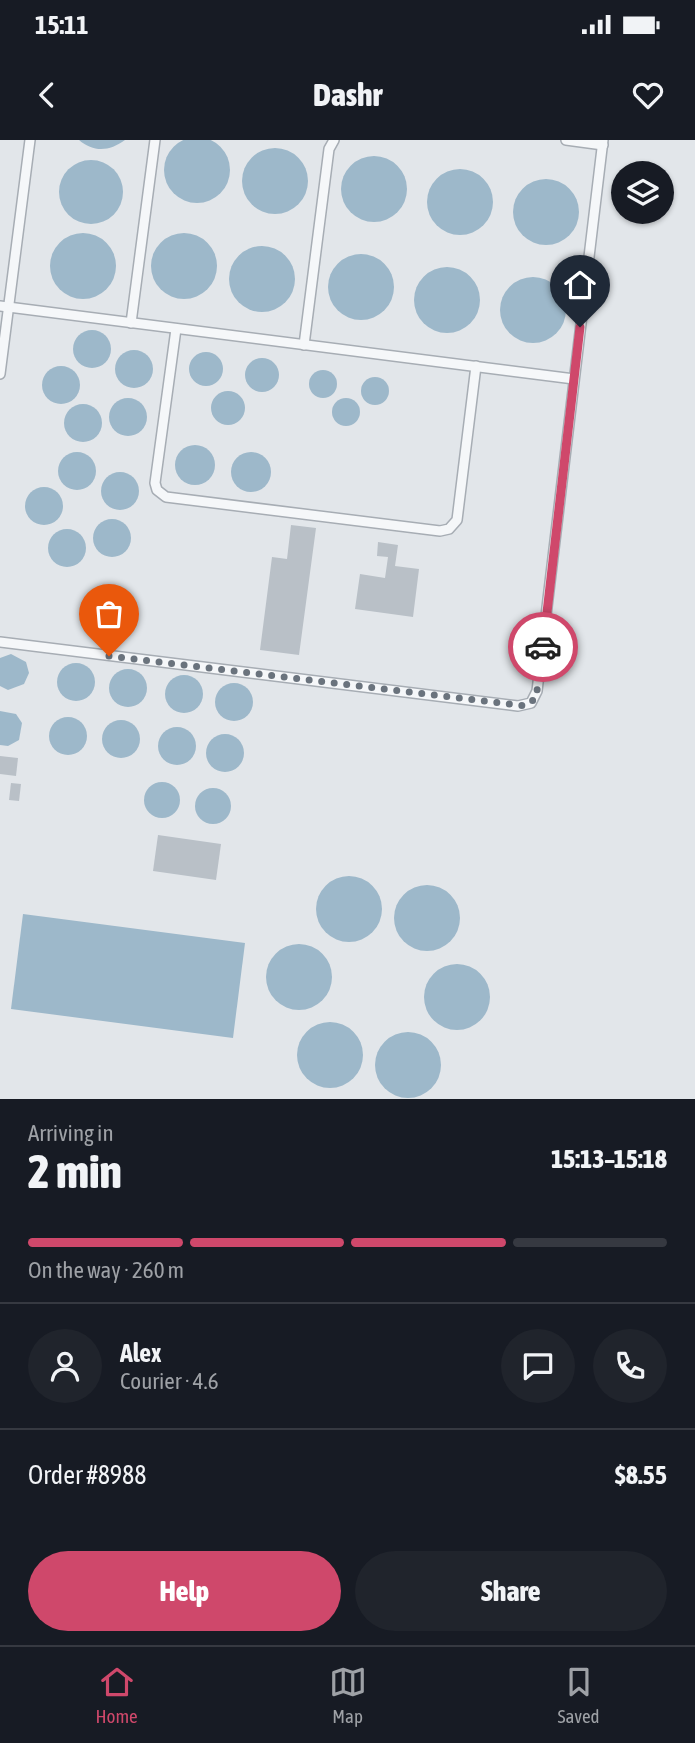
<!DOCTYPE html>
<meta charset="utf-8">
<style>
body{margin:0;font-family:"Asap Condensed",sans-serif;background:#20242c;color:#f1f3f6;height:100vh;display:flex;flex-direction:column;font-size:26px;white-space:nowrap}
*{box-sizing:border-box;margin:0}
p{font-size:23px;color:#9ea1a6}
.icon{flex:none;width:38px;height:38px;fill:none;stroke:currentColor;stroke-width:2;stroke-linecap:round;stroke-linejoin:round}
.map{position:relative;height:959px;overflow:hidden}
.drawer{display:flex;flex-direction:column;background:#171b24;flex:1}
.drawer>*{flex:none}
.fabs{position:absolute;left:611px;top:21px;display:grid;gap:14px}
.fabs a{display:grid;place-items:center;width:63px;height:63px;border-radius:50%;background:#171b24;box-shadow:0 2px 5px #0004;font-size:35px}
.pin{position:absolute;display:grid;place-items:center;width:60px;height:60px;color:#fff;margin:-72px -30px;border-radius:50% 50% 50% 0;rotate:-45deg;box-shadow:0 0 7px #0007}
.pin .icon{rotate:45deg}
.courier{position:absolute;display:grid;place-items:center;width:70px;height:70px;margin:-35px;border:5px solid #cf486b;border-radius:50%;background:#fff;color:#222;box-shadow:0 2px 9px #0007}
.summary em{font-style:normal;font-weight:800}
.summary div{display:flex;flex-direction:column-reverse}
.summary{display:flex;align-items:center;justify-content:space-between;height:119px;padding:0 28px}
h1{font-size:46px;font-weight:800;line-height:52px}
.bar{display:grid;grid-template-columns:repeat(4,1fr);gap:10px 7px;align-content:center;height:84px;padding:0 28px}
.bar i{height:9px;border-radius:5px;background:#363941}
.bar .active{background:#cf486b}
.bar p{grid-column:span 4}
.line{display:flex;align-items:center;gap:18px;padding:0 28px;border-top:2px solid #363941}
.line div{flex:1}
.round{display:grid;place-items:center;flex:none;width:74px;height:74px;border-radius:37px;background:#20242c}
.primary-button{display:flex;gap:14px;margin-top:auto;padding:14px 28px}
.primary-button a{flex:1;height:80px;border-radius:42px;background:#cf486b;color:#fff;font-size:28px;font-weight:800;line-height:80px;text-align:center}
.primary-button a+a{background:#20242c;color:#f1f3f6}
.status{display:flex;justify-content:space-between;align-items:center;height:49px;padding:0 35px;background:#171b24;direction:ltr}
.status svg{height:19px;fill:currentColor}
header{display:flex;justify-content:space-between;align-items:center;height:91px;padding:0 28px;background:#171b24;font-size:32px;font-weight:800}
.dock{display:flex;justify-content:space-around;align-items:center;height:98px;border-top:2px solid #363941;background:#171b24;font-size:19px;color:#9ea1a6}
.dock a{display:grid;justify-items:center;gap:4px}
.dock .active{color:#cf486b}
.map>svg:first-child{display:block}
.water{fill:#9db8ca}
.building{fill:#b9c0c7}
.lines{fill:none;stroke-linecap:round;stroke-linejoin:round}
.minor-casing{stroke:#a7adb4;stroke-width:12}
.minor{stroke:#f5f7f9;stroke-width:9}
.done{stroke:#6a737d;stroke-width:7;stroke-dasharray:0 12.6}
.route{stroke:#cf486b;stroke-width:9}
</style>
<div class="status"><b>15:11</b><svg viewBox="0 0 49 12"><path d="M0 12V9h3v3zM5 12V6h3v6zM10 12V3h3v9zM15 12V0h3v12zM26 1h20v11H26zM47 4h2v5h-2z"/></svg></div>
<header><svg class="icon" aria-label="back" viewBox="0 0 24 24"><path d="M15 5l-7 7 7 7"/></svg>Dashr<svg class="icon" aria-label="heart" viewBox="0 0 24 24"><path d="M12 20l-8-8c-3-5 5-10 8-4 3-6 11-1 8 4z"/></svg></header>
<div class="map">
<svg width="695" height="959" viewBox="0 0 695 959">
<rect width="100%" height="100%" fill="#e2e6ea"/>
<g class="water">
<circle cx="197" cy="30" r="33"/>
<path d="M 79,0 L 125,0 C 110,11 94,13 79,0 Z"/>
<circle cx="275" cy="41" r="33"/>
<circle cx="374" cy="49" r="33"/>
<circle cx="91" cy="52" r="32"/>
<circle cx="460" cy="62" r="33"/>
<circle cx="546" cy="72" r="33"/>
<circle cx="184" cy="126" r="33"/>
<circle cx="83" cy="126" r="33"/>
<circle cx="262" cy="139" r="33"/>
<circle cx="361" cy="147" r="33"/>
<circle cx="447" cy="160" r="33"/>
<circle cx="533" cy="170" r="33"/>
<circle cx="92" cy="209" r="19"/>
<circle cx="134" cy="229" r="19"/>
<circle cx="206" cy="229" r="17"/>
<circle cx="262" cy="235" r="17"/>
<circle cx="61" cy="245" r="19"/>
<circle cx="323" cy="244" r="14"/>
<circle cx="375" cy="251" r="14"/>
<circle cx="228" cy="268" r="17"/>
<circle cx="346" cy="272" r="14"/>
<circle cx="128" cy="277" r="19"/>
<circle cx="83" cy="283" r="19"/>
<circle cx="195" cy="325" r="20"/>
<circle cx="77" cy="331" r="19"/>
<circle cx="251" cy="332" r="20"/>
<circle cx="120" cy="351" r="19"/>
<circle cx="44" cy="366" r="19"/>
<circle cx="112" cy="398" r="19"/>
<circle cx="67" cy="408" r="19"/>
<polygon points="11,514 26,522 29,533 24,544 8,550 0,546 0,518"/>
<circle cx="76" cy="542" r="19"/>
<circle cx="128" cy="548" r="19"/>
<circle cx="184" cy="554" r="19"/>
<circle cx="234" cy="562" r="19"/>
<polygon points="0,571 16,574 22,583 19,600 8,606 0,605"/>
<circle cx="68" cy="596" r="19"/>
<circle cx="121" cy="599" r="19"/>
<circle cx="177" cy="606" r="19"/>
<circle cx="225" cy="613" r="19"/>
<circle cx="162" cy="660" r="18"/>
<circle cx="213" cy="666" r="18"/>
<circle cx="349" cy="769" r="33"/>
<circle cx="427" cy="778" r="33"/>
<polygon points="23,774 245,803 233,898 11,869"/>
<circle cx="299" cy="837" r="33"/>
<circle cx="457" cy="857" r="33"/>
<circle cx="330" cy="915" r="33"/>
<circle cx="408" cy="925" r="33"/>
</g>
<g class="building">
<polygon points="291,385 316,388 299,515 260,510 272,417 287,419"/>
<polygon points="378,402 398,405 395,426 419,429 413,477 355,469 360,434 385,438 388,417 377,416"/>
<polygon points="0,616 18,618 16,636 0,634"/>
<polygon points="11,643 21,644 19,661 9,660"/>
<polygon points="158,695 221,704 216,740 153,731"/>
</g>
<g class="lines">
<defs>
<g id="minor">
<polyline points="566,0 603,5"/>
<polyline points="0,166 574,239"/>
<polyline points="131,183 155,0"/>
<polyline points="176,189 155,343 157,350 166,357 440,391 449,389 457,380 476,226"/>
<polyline points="304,205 329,9 334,0"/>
<polyline points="0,234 30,0"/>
<polyline points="0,502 518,566 531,563 537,551 603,0"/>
</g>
</defs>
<use href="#minor" class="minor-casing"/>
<use href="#minor" class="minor"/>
</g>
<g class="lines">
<polyline class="done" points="109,516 525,566 536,558 543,507"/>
<polyline class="route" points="543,507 580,187"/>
</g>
</svg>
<div class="fabs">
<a><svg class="icon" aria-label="layers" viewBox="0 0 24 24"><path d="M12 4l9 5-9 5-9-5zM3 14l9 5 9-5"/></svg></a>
</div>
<div class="pin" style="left:109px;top:516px;background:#ea580c"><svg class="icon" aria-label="bag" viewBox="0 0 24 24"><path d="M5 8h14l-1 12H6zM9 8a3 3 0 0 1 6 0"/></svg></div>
<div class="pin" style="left:580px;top:187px;background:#1f2937"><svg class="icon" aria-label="home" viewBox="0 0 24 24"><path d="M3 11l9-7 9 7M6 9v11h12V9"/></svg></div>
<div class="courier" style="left:543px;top:507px"><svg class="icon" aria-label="car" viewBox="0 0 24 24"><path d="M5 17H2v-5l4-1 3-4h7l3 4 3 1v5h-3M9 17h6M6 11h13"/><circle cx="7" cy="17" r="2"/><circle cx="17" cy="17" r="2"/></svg></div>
</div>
<section class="drawer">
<div class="summary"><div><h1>2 min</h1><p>Arriving in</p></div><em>15:13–15:18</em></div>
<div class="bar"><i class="active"></i><i class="active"></i><i class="active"></i><i></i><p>On the way · 260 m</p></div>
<div class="line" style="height:126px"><a class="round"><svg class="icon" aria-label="person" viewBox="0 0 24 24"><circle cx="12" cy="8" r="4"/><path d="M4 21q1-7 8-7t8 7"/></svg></a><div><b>Alex</b><p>Courier · 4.6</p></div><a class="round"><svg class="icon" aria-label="chat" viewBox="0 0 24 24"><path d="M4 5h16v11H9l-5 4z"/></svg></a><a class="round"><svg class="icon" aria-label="phone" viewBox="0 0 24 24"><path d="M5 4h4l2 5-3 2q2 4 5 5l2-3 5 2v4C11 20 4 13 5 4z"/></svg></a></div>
<div class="line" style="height:91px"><div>Order #8988</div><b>$8.55</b></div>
<div class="primary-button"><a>Help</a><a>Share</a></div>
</section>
<nav class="dock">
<a class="active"><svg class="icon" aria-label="home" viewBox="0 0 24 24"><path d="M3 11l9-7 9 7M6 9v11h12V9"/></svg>Home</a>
<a><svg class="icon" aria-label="map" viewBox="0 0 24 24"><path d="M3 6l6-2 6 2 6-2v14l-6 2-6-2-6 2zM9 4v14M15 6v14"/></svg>Map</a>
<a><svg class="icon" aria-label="saved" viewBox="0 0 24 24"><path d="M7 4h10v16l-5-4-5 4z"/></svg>Saved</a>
</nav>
